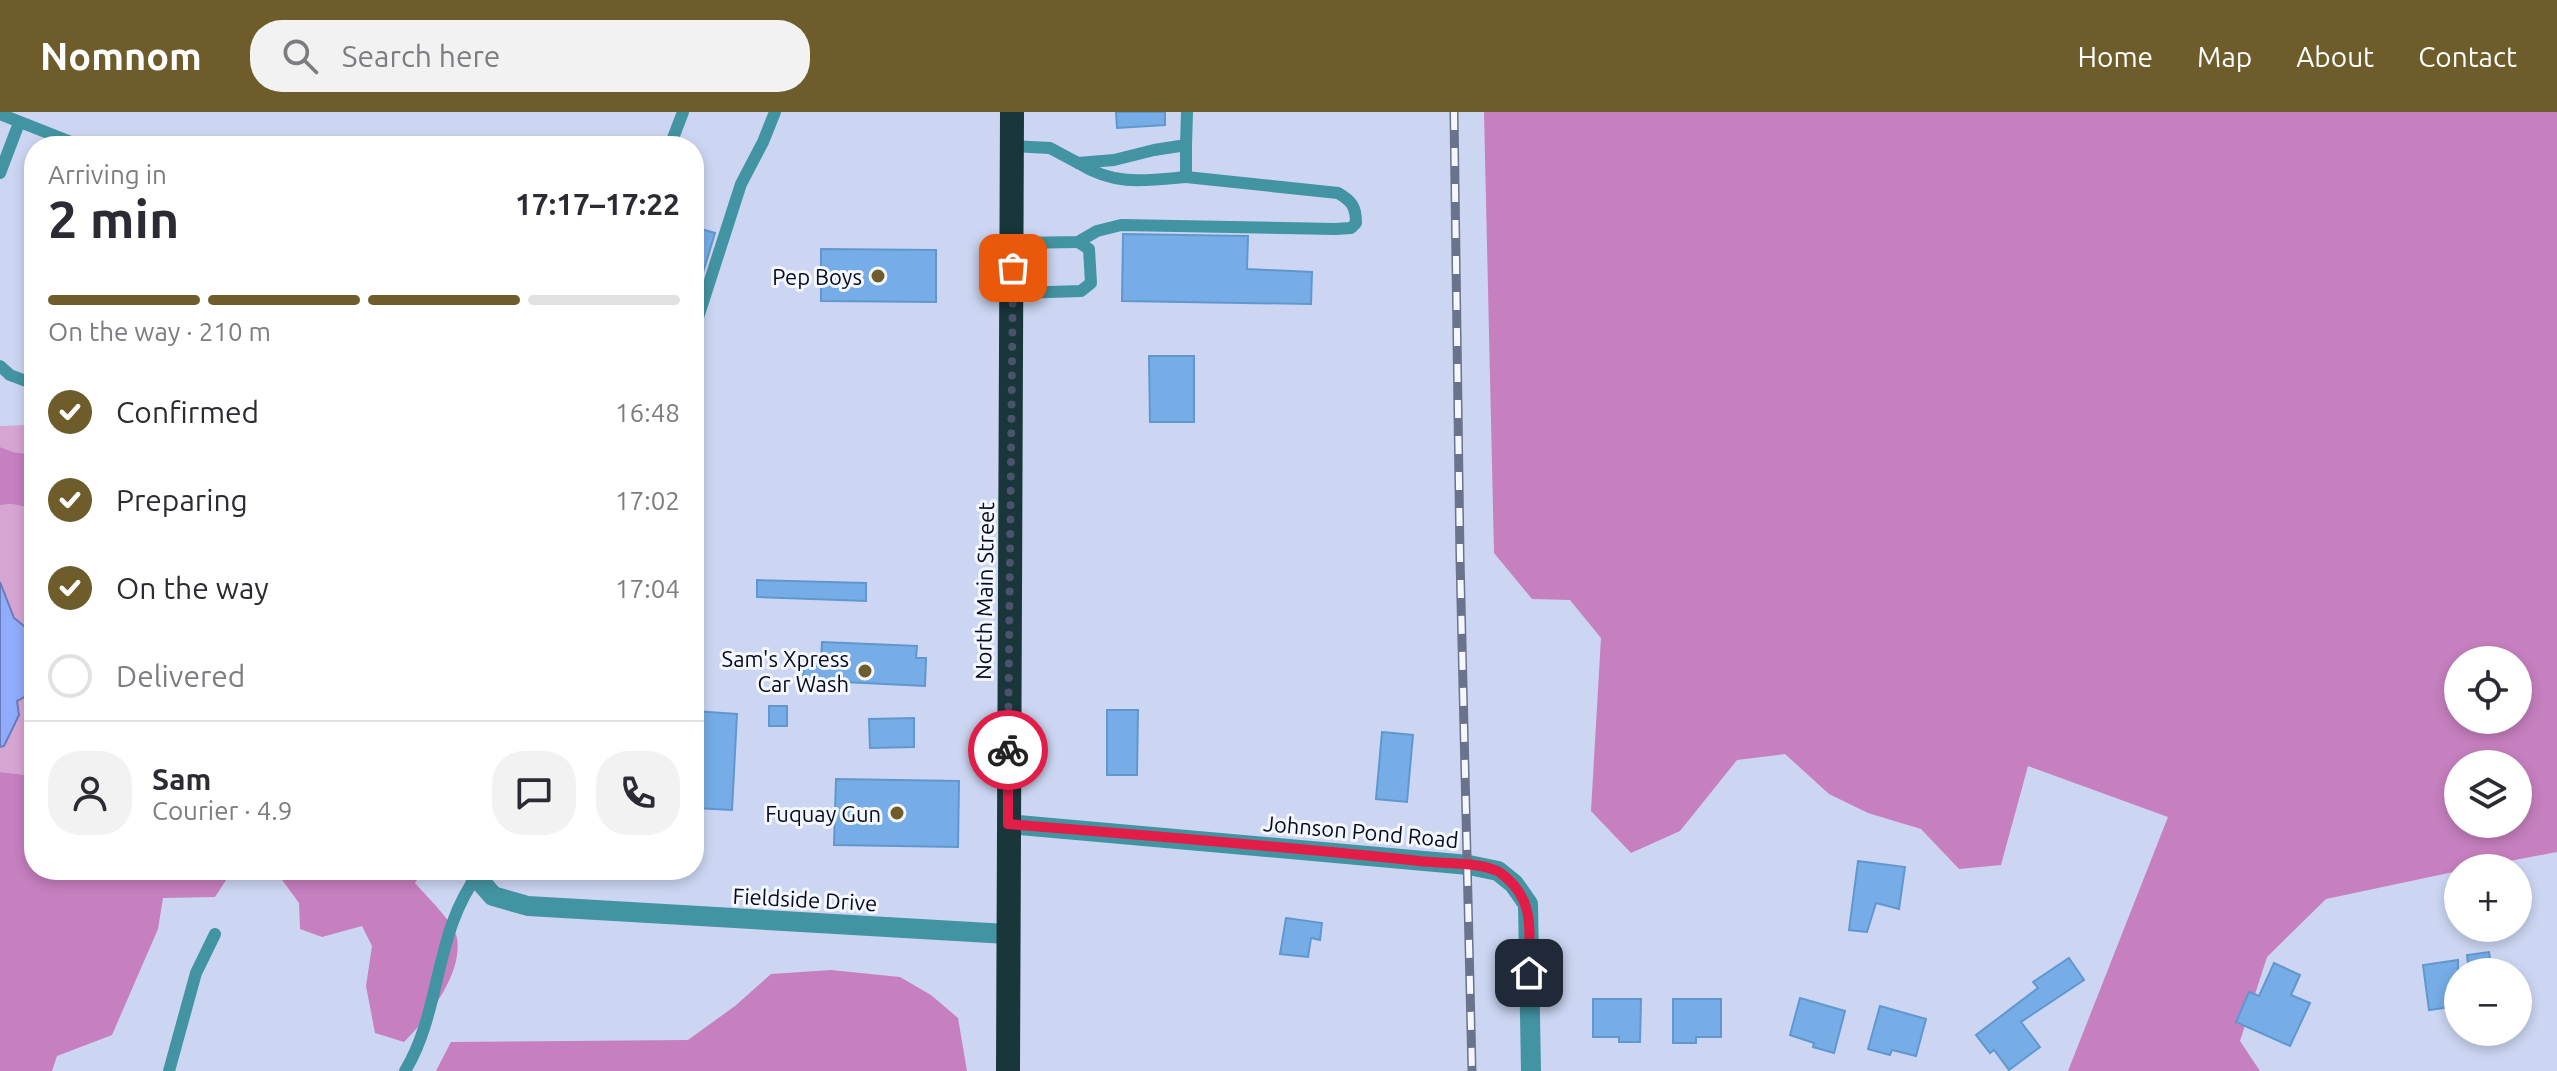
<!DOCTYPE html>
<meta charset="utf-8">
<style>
body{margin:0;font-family:Ubuntu,sans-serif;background:#f2f2f3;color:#2b2b33;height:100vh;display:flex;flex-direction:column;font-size:30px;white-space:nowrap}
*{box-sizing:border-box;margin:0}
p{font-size:26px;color:#7c7c81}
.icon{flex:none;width:44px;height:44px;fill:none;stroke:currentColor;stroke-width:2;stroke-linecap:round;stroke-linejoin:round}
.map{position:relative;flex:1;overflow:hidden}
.details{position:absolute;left:24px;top:24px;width:680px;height:744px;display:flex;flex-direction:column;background:#fff;border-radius:32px;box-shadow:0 4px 12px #0003}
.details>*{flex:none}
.tools{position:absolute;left:2444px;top:534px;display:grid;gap:16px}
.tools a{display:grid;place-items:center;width:88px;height:88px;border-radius:50%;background:#fff;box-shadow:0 4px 12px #0003;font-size:40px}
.pin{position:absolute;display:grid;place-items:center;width:68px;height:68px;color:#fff;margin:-34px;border-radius:16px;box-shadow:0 4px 12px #0006}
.courier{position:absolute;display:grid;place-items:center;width:80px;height:80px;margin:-40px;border:6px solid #e11d48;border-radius:50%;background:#fff;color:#222;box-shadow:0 2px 10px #0007}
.head em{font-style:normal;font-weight:700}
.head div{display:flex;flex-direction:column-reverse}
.head{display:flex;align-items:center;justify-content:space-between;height:136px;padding:0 24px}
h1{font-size:52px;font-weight:700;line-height:60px}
.bar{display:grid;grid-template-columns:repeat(4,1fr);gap:12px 8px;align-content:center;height:96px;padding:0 24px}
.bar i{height:10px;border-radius:6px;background:#e1e1e2}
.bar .current{background:#6e5c2a}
.bar p{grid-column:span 4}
.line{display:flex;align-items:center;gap:20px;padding:0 24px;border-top:2px solid #e1e1e2}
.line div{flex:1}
.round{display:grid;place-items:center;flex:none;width:84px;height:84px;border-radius:32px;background:#f2f2f3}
ol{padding:0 24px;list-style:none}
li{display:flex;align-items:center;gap:24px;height:88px}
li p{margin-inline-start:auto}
li .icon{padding:8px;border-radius:50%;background:#6e5c2a;color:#fff;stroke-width:4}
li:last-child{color:#7c7c81}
li i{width:44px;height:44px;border:4px solid #e1e1e2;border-radius:50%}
header{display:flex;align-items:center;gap:48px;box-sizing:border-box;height:112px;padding:0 40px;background:#6e5c2a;color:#fff}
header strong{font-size:38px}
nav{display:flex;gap:44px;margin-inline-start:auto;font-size:28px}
.search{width:560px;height:72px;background:#f2f2f3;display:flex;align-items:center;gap:20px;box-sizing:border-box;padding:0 28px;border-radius:32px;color:#7c7c81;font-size:30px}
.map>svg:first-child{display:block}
.green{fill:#d7a5d2}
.forest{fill:#c67fbf;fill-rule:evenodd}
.water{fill:#92acfd;stroke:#687cbc;stroke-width:2}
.building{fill:#76ade6;stroke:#6197ce;stroke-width:2}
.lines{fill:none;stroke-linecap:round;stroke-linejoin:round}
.lane{stroke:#4394a2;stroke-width:12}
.street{stroke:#4394a2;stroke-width:20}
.highway{stroke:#19363b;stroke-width:24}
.rail-casing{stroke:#6a728c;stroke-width:9}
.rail{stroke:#f5f7ff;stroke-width:6;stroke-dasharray:18;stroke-linecap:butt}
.done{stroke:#4b526b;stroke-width:8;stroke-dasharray:0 14.4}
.route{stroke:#e11d48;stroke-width:10}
.poi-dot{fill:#6e5c2a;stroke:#f5f7ff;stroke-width:3}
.labels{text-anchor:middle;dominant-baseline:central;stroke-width:6;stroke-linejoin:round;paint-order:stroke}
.poi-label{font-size:22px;fill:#060b23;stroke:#f5f7ff;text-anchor:end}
.street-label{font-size:22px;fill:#060b23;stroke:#f5f7ff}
</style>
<header>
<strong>Nomnom</strong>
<div class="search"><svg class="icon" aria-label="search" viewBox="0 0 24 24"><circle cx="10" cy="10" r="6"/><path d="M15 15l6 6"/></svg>Search here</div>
<nav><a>Home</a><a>Map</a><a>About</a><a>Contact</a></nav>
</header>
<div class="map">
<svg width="2557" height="959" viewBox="0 0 2557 959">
<rect width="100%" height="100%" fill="#ccd6f2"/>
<g class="green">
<polygon points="34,306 34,343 13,340 0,335 0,314 27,313"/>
<polygon points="11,392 34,396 34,522 14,506 0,470 0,393"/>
<polygon points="34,580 34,664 0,660 0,635 4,634 17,589"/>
</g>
<g class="forest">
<path d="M 1484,0 L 2557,0 L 2557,740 L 2473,756 L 2458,756 L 2458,759 L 2326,787 L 2267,845 L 2240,929 L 2260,959 L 2068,959 L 2168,705 L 2028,654 L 2001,753 L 1959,757 L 1921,717 L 1868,701 L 1829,682 L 1785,642 L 1737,648 L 1680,719 L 1631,741 L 1591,699 L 1601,526 L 1570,488 L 1532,487 L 1494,441 ZM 2458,548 L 2518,548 L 2518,608 L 2458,608 ZM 2458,652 L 2518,652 L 2518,712 L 2458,712 Z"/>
<polygon points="0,335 13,340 34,343 34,396 11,392 0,393"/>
<path d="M 0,660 L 34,664 L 34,758 L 423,758 L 415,771 C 426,784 454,810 457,826 C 463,862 428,906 404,930 L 375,921 L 366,874 L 372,834 L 362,814 L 322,825 L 300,817 L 299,791 L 277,761 L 230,762 L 215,785 L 163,786 L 158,817 L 112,923 L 57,944 L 52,959 L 0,959 Z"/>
<polygon points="831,858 900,865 931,883 958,906 967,959 436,959 451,930 688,928 735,894 771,862"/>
</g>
<polygon class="water" points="0,470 14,506 34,522 34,580 17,589 19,603 4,634 0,635"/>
<g class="building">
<polygon points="1116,0 1165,0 1165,13 1117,16"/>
<polygon points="694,115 715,121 698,177 694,176"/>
<polygon points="1123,122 1248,124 1247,157 1312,160 1311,192 1122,189"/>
<polygon points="821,137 936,138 936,190 821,189"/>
<polygon points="1149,244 1194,244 1194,310 1150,310"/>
<polygon points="757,468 866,471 866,489 757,485"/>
<polygon points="822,530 917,534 916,546 926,546 925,574 803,568 804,548 821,549"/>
<rect x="769" y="594" width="18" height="20"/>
<polygon points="1107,598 1138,598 1137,663 1107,663"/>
<polygon points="694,599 737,602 732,698 694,696"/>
<polygon points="914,606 914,635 870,636 869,607"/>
<polygon points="1382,620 1413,623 1407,690 1376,687"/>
<polygon points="836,667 959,669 958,735 834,733"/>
<polygon points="1858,749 1905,755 1899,797 1876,791 1867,820 1849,818"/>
<polygon points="1286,806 1322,811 1320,828 1311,826 1308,845 1280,842"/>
<polygon points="2489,840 2492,860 2469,860 2467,843"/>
<polygon points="2069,846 2084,868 2021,910 2040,935 2009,958 1994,938 1990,941 1976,923 2038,876 2033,870"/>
<polygon points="2458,848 2458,894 2429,898 2423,853"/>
<polygon points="2274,851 2300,863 2291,883 2310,891 2290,934 2236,910 2249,880 2259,884"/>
<polygon points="1800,886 1845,899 1834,941 1813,935 1814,931 1790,923"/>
<polygon points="1593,887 1641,887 1640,930 1619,930 1619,925 1593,925"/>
<polygon points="1673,887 1721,887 1721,925 1696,925 1696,931 1673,931"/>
<polygon points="1880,894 1926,907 1916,944 1892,938 1890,943 1868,937"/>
</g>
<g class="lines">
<g class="lane">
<polyline points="0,2 81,34"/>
<polyline points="670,34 683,0"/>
<polyline points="1012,34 1050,36 1078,51 1114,48 1154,38 1186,33 1187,0"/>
<path d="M 1078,51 C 1115,74 1144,69 1186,65 L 1186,33"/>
<polyline points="0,61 19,11"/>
<path d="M 1013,131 L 1078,130 L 1097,119 L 1121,113 L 1335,117 L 1351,116 L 1356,111 C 1356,95 1352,89 1338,81 L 1186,65"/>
<polyline points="1013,181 1081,179 1091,171 1089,137 1078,130"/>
<polyline points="694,218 741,72 763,30 775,0"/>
<polyline points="0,254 10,263 34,272"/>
<polyline points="169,959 196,861 215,822"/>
<path d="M 405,959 C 442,898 434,819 479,761"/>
</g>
<g class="street">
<polyline points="1008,712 1469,753 1498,759 1514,772 1528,792 1531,959"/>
<polyline points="470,758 493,784 528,794 1007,822"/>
</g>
<polyline class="highway" points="1008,959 1012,0"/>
<defs>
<polyline id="rail" points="1454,0 1460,446 1472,959"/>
</defs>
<use href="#rail" class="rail-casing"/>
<use href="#rail" class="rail"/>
</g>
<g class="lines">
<polyline class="done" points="1008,638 1013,156"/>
<path class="route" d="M 1008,638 L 1008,712 C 1145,723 1282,734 1419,749 C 1440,752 1486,749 1502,762 C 1538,790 1528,821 1529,861"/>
</g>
<g class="poi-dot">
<circle cx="878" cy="164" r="8"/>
<circle cx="865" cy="559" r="8"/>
<circle cx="897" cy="701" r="8"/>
</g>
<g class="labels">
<g class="poi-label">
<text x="862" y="164">Pep Boys</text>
<text x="849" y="546">Sam's Xpress<tspan x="849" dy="25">Car Wash</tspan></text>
<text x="881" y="701">Fuquay Gun</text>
</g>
<g class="street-label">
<text transform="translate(984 479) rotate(-89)">North Main Street</text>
<text transform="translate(1361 719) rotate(5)">Johnson Pond Road</text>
<text transform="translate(805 787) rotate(3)">Fieldside Drive</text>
</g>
</g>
</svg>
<div class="tools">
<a><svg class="icon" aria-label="locate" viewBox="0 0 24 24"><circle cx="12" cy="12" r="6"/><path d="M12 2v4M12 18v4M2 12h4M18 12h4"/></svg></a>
<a><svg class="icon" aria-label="layers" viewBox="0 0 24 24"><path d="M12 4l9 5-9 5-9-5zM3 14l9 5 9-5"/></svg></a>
<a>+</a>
<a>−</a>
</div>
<div class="pin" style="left:1013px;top:156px;background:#ea580c"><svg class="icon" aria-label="bag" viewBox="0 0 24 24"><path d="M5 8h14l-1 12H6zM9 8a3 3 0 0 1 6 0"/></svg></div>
<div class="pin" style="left:1529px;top:861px;background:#1f2937"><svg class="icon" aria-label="home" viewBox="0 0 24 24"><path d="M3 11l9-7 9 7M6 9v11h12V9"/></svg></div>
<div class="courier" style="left:1008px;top:638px"><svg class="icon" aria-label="bike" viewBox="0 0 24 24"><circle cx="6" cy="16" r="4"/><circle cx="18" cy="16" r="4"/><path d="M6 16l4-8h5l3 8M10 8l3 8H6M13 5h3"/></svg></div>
<section class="details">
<div class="head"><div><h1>2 min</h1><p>Arriving in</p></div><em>17:17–17:22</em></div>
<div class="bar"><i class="current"></i><i class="current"></i><i class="current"></i><i></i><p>On the way · 210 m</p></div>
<ol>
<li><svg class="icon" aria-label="check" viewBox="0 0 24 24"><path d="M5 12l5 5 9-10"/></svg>Confirmed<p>16:48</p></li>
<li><svg class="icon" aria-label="check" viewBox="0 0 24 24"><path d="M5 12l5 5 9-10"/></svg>Preparing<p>17:02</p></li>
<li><svg class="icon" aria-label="check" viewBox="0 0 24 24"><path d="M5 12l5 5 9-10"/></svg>On the way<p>17:04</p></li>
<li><i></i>Delivered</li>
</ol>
<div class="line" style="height:144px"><a class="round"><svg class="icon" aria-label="person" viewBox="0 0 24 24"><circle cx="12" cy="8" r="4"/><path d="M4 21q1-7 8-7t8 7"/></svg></a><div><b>Sam</b><p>Courier · 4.9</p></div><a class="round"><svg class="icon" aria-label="chat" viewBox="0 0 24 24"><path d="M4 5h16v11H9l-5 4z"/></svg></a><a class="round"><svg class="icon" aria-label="phone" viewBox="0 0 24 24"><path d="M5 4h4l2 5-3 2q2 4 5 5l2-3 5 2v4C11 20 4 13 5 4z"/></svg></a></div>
</section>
</div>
